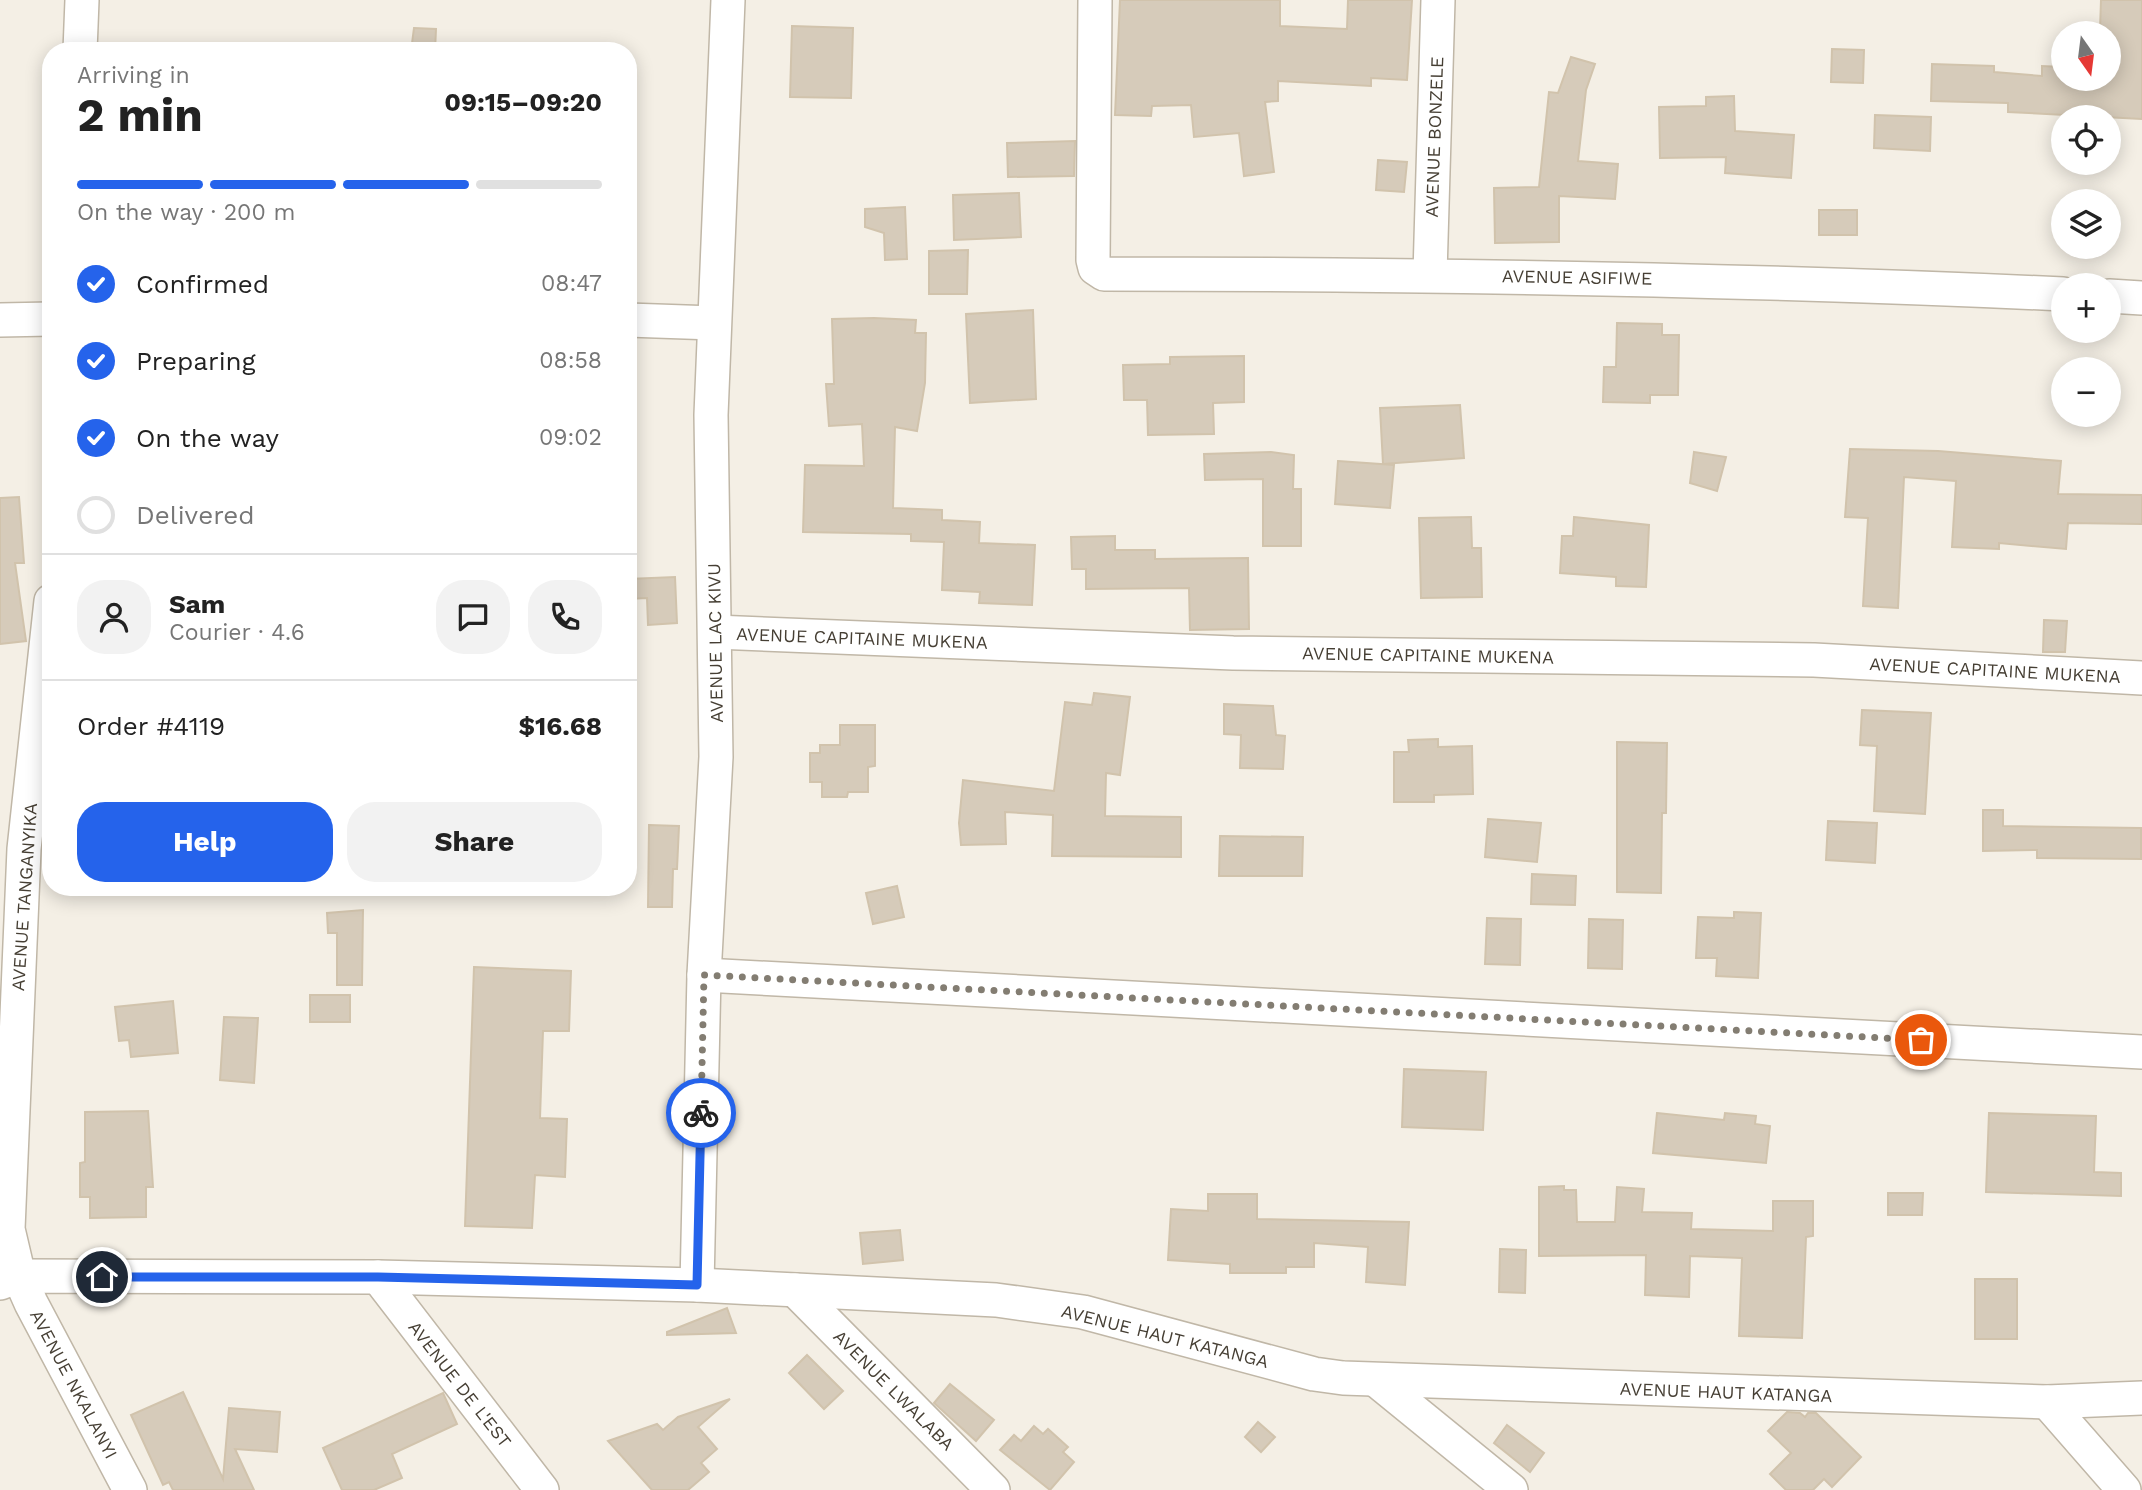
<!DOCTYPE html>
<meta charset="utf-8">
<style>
body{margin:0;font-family:"Work Sans",sans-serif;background:#f2f2f2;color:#222;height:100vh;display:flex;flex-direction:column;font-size:26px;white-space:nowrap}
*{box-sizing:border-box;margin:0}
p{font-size:23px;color:#767676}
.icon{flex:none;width:38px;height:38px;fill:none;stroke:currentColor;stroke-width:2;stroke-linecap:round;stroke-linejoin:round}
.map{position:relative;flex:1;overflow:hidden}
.sheet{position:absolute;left:42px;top:42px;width:595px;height:854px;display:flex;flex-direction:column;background:#fff;border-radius:28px;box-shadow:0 4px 18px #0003}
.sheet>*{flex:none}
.needle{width:46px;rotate:166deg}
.tools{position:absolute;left:2051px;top:21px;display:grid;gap:14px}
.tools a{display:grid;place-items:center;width:70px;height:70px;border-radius:50%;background:#fff;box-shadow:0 4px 18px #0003;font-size:35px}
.pin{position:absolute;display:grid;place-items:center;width:60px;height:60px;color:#fff;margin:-30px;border:4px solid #fff;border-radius:50%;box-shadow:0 2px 7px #0007}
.courier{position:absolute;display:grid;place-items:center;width:70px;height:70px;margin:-35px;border:5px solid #2563eb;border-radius:50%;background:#fff;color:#222;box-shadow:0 2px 9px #0007}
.summary em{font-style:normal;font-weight:700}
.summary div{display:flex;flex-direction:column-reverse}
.summary{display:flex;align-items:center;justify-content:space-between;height:119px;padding:0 35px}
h1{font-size:46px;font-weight:700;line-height:52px}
.bar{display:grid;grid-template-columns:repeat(4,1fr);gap:10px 7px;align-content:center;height:84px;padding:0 35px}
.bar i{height:9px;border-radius:5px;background:#e0e0e0}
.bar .active{background:#2563eb}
.bar p{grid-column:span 4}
.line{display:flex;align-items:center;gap:18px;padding:0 35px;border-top:2px solid #e0e0e0}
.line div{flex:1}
.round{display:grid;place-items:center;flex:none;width:74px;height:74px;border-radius:28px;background:#f2f2f2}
ol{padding:0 35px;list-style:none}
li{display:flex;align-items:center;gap:21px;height:77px}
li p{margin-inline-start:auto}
li .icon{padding:7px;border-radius:50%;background:#2563eb;color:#fff;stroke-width:4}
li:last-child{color:#767676}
li i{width:38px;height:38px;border:4px solid #e0e0e0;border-radius:50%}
.button{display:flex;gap:14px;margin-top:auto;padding:14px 35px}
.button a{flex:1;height:80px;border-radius:28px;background:#2563eb;color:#fff;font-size:28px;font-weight:700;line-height:80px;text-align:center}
.button a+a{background:#f2f2f2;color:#222}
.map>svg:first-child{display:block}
.building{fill:#d6cbba;stroke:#d1c3ac;stroke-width:2}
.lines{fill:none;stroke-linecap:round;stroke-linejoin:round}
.minor-casing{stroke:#c0b7a7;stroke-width:36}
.minor{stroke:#fff;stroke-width:33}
.done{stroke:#837d72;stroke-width:7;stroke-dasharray:0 12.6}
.route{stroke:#2563eb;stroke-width:9}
.labels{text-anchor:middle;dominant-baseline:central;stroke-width:6;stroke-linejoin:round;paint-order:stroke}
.street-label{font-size:18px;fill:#463f34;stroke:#fff}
</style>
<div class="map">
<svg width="2142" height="1490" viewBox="0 0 2142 1490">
<rect width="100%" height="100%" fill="#f4efe5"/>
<g class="building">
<polygon points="1120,0 1280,0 1280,26 1347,29 1348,0 1412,0 1407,80 1371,78 1371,86 1278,81 1278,101 1265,102 1274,172 1244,176 1239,133 1194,137 1191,105 1152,106 1151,116 1115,115"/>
<polygon points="2101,0 2142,0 2142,119 2008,112 2008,103 1931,101 1932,64 1994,66 1994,72 2042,76 2042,66 2063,67 2063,79 2109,79 2109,31 2100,30"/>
<polygon points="792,26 853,28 851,98 790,97"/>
<polygon points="414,28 436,29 435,51 411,51"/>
<polygon points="1832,49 1864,50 1863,83 1831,82"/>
<polygon points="1571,57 1595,64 1586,90 1578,161 1618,164 1615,199 1559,196 1559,242 1495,243 1494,188 1539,187 1549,92 1558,93"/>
<polygon points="1734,96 1735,131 1794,135 1791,178 1725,173 1726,157 1660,158 1659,107 1706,106 1706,97"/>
<polygon points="1875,115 1931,117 1930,151 1874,148"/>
<polygon points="1075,141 1074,176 1008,177 1007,143"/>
<polygon points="1378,160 1407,162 1404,192 1376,190"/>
<polygon points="1019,193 1021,237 954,240 953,195"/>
<polygon points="905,207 907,259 885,260 884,233 865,227 865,209"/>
<rect x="1819" y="210" width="38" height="25"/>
<polygon points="968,250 967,294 929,294 929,251"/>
<polygon points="1033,310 1036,399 970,403 966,314"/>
<polygon points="874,318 916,320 915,333 926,333 925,383 917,431 895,427 893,508 942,510 942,520 980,522 979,543 1035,545 1032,605 979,603 980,592 942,590 944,542 911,541 911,534 803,532 805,465 864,466 862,424 829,426 826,384 834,384 832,319"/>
<polygon points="1617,323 1662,324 1662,335 1679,335 1678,395 1650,395 1650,403 1603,402 1604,367 1616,367"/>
<polygon points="1244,356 1244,402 1213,403 1214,434 1148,435 1147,400 1124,400 1123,365 1170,364 1170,357"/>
<polygon points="1460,405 1464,458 1383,464 1380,408"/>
<polygon points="1850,449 1938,451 2061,461 2058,494 2142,495 2142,524 2068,523 2066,549 1999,543 1999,549 1952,547 1956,481 1904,477 1898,608 1863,606 1868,518 1845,517"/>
<polygon points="1271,452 1294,455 1293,489 1301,489 1301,546 1263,546 1263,479 1205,480 1204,454"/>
<polygon points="1694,452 1726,457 1717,491 1690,483"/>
<polygon points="1338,461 1394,465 1390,508 1335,504"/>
<polygon points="19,497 24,563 15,563 26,641 0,644 0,498"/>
<polygon points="1471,517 1472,548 1481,548 1482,597 1421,598 1419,518"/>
<polygon points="1574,517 1649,525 1646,587 1616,586 1616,577 1560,573 1562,536 1573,536"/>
<polygon points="1115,536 1115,550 1155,550 1155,559 1248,558 1249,629 1190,630 1189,588 1086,589 1086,569 1072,569 1071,537"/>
<polygon points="675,577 677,623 648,625 647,598 628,599 628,579"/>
<polygon points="2044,620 2067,621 2065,652 2043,652"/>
<polygon points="1094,693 1130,697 1120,775 1106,773 1105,816 1181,817 1181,857 1052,856 1053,815 1005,812 1006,844 961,845 959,823 963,780 1054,791 1065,702 1092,705"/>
<polygon points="1224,704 1273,706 1276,735 1285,736 1283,769 1240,768 1241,735 1224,734"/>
<polygon points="1862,710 1931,713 1925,814 1874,811 1877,746 1860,745"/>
<polygon points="840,725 875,725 875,766 868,767 868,792 848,792 847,797 822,797 822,782 810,782 810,753 820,753 820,745 840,745"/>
<polygon points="1438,739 1438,747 1472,746 1473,794 1434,795 1434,802 1394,802 1394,752 1409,752 1408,740"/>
<polygon points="1617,742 1667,743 1666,813 1662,813 1661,893 1617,892"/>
<polygon points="1983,810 2003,810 2003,826 2141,828 2141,859 2037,858 2037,850 1983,851"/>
<polygon points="1488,819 1541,823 1537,862 1485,857"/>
<polygon points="1828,821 1877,823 1875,863 1826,860"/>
<polygon points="649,825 679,826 677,869 673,869 672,907 648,907"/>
<polygon points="1220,836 1303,837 1302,876 1219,876"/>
<polygon points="1532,874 1576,876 1575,905 1531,904"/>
<polygon points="897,886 904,917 873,924 866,893"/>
<polygon points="363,910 362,985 337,985 337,933 328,933 327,913"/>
<polygon points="1734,912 1761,913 1758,978 1716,976 1717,958 1696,958 1698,917 1734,918"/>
<polygon points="1487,918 1521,919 1520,965 1485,964"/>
<polygon points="1589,919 1623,920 1622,969 1588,968"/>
<polygon points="474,967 571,971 569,1031 543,1031 540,1118 567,1119 565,1177 535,1175 532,1228 465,1226"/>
<rect x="310" y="995" width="40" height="27"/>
<polygon points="173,1001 178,1053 131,1057 129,1040 119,1041 115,1007"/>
<polygon points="224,1017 258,1018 254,1083 220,1080"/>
<polygon points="1404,1069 1486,1072 1483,1130 1402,1127"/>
<polygon points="148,1111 153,1187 146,1187 146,1217 90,1218 90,1197 80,1197 80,1163 85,1162 85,1112"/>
<polygon points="1657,1113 1724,1120 1725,1113 1756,1116 1755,1124 1770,1126 1766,1163 1653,1153"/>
<polygon points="1989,1113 2096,1116 2094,1172 2121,1173 2121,1196 1986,1192"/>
<polygon points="1564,1186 1564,1190 1576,1190 1577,1222 1615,1222 1617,1187 1644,1189 1642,1212 1692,1213 1691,1229 1773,1231 1773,1201 1813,1201 1813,1236 1806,1237 1802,1338 1739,1336 1742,1258 1690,1256 1689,1297 1645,1295 1646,1255 1539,1256 1539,1187"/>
<polygon points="1888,1193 1923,1193 1922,1215 1888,1215"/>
<polygon points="1208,1194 1257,1194 1257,1219 1409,1222 1405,1285 1366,1282 1368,1247 1314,1243 1314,1267 1286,1267 1286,1273 1230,1273 1230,1264 1168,1260 1171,1209 1208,1211"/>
<polygon points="900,1230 903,1260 863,1264 860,1233"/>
<polygon points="1500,1249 1526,1250 1525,1293 1499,1292"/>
<rect x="1975" y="1279" width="42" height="60"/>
<polygon points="727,1308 736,1333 667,1335 667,1332"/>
<polygon points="807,1355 843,1391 824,1409 789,1373"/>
<polygon points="950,1384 994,1420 976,1441 934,1403"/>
<polygon points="183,1392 223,1479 229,1408 280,1412 277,1452 235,1449 254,1490 173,1490 169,1482 163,1485 131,1415"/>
<polygon points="443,1393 457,1424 392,1454 402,1478 374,1490 342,1490 323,1448"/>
<polygon points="730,1399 698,1427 717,1449 701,1463 709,1472 688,1490 652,1490 608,1441 657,1424 663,1430 678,1417"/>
<polygon points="1787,1412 1800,1413 1805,1417 1808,1413 1816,1413 1861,1457 1832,1487 1824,1479 1813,1490 1786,1490 1770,1474 1791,1453 1768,1431"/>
<polygon points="1258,1422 1275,1437 1261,1452 1245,1437"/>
<polygon points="1507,1425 1544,1453 1530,1472 1494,1443"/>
<polygon points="1034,1426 1043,1434 1048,1429 1068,1447 1063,1452 1074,1462 1050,1490 1000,1450 1014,1435 1021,1441"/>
</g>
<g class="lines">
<defs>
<g id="minor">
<path d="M 1095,0 L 1093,260 L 1095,268 L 1104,274 C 1424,274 1743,279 2063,294"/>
<polyline points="80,51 82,0"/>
<polyline points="1430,274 1438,0"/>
<polyline points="2109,296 2142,298"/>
<polyline points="0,320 51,319"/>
<polyline points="628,320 714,323"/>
<polyline points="51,601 24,849 8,1229 19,1276 31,1303 130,1490"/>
<polyline points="715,632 1233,653 1814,660 2142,678"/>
<polyline points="704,975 2142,1052"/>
<polyline points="378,1277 542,1490"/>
<polyline points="0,1283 19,1276 378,1277 697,1285 996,1300 1083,1312 1314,1374 1343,1378 2047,1402 2142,1398"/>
<polyline points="697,1285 704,975 716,757 711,415 728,0"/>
<polyline points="795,1290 993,1490"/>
<polyline points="1376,1380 1511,1490"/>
<polyline points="2047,1402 2124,1490"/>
</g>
</defs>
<use href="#minor" class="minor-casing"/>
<use href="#minor" class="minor"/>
</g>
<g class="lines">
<polyline class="done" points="701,1113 704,975 1921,1040"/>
<polyline class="route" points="102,1277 378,1277 697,1285 701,1113"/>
</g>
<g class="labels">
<g class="street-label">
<text transform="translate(1434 137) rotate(-88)">AVENUE BONZELE</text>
<text transform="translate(1577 277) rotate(1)">AVENUE ASIFIWE</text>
<text transform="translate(862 638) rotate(2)">AVENUE CAPITAINE MUKENA</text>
<text transform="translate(715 643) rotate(-91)">AVENUE LAC KIVU</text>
<text transform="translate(1428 655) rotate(1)">AVENUE CAPITAINE MUKENA</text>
<text transform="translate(1995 670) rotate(3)">AVENUE CAPITAINE MUKENA</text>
<text transform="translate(24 897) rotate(-86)">AVENUE TANGANYIKA</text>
<text transform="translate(1165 1336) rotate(14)">AVENUE HAUT KATANGA</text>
<text transform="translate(74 1384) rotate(62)">AVENUE NKALANYI</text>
<text transform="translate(460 1384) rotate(52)">AVENUE DE L'EST</text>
<text transform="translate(894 1390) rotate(45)">AVENUE LWALABA</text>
<text transform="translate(1726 1392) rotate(2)">AVENUE HAUT KATANGA</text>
</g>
</g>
</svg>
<div class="tools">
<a><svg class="needle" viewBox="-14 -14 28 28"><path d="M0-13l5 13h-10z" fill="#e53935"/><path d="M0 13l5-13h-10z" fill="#767676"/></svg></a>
<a><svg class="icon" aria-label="locate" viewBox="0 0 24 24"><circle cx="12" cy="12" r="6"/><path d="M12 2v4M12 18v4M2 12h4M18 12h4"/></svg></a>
<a><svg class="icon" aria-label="layers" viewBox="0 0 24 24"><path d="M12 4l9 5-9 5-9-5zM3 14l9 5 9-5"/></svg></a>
<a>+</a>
<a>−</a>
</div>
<div class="pin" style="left:1921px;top:1040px;background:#ea580c"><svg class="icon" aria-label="bag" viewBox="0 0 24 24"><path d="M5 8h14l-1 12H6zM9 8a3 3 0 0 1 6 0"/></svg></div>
<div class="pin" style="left:102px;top:1277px;background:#1f2937"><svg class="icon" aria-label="home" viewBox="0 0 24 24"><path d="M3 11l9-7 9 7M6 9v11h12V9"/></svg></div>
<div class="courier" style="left:701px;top:1113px"><svg class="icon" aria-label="bike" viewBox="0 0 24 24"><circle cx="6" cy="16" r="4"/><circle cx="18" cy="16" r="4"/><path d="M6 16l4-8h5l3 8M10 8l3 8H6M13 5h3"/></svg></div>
<section class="sheet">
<div class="summary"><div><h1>2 min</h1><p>Arriving in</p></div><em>09:15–09:20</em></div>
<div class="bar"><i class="active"></i><i class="active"></i><i class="active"></i><i></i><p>On the way · 200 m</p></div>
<ol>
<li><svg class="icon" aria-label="check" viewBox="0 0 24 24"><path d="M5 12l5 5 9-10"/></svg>Confirmed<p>08:47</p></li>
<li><svg class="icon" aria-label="check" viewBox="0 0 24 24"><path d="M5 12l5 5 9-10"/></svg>Preparing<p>08:58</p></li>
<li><svg class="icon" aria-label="check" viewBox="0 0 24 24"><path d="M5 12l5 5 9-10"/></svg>On the way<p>09:02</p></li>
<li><i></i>Delivered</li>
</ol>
<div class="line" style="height:126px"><a class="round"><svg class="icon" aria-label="person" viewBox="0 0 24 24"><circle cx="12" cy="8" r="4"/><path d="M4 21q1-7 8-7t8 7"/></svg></a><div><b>Sam</b><p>Courier · 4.6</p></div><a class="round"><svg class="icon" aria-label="chat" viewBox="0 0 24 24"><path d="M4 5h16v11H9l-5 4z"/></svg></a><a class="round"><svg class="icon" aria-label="phone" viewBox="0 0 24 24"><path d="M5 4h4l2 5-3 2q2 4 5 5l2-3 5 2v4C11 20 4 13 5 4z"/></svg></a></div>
<div class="line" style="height:91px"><div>Order #4119</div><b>$16.68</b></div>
<div class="button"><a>Help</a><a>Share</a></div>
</section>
</div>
